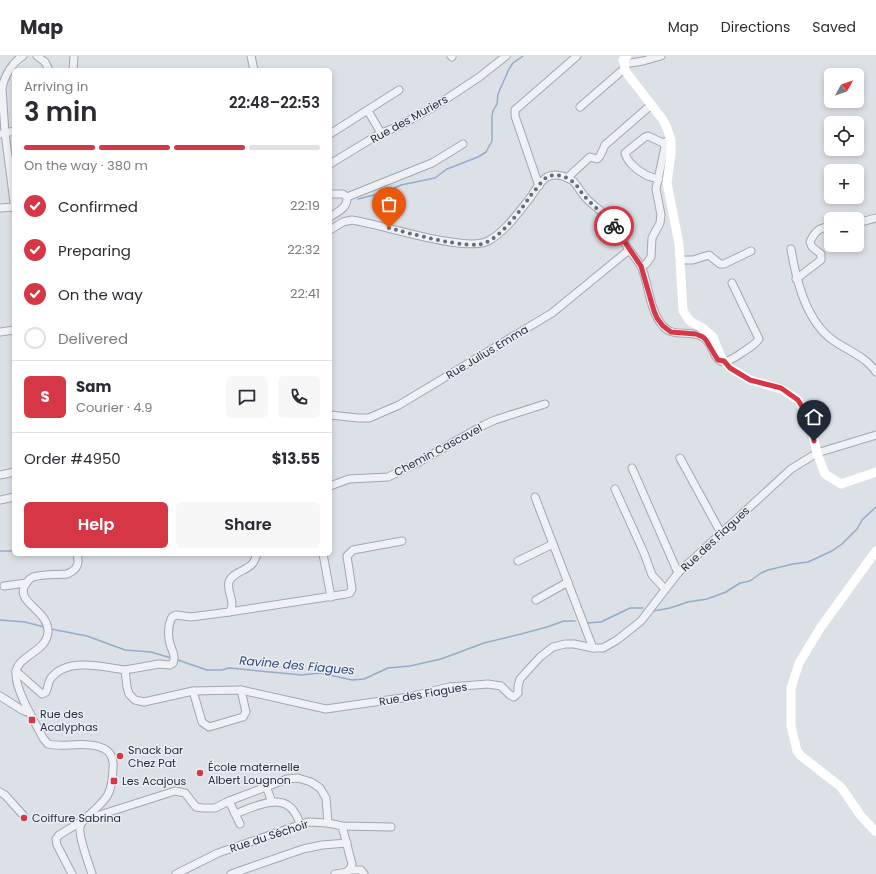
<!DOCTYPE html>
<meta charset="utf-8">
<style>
body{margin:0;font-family:Poppins,sans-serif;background:#f7f7f7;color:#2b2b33;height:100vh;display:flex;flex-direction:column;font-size:15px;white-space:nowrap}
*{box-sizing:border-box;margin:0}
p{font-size:13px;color:#7c7c81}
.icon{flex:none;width:22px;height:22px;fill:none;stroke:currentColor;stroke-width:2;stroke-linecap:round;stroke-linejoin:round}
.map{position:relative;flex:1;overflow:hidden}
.drawer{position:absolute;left:12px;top:12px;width:320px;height:488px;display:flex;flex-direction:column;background:#fff;border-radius:6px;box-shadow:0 2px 6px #0003}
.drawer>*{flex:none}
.needle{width:26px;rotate:50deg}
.fabs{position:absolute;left:824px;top:12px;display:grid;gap:8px}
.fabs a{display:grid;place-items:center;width:40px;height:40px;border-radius:6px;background:#fff;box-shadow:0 2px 6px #0003;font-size:20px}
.pin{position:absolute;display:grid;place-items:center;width:34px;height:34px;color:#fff;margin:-41px -17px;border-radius:50% 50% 50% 0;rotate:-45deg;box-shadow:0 0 4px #0007}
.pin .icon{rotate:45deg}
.courier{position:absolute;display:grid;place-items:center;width:40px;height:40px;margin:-20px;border:3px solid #d63747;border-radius:50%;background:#fff;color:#222;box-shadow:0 1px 5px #0007}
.summary em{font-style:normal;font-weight:600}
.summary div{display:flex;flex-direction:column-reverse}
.summary{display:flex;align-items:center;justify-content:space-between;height:68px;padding:0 12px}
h1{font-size:26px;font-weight:600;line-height:30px}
.bar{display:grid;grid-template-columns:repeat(4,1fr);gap:6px 4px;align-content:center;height:48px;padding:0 12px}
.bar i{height:5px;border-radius:3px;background:#e1e1e2}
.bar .active{background:#d63747}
.bar p{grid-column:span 4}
.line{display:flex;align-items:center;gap:10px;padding:0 12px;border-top:1px solid #e1e1e2}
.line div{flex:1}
.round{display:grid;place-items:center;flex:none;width:42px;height:42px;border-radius:6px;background:#f7f7f7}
ol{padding:0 12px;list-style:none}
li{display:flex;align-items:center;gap:12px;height:44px}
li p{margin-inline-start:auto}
li .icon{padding:4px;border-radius:50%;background:#d63747;color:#fff;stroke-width:4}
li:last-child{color:#7c7c81}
li i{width:22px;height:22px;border:2px solid #e1e1e2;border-radius:50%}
.cta{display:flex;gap:8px;margin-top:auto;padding:8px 12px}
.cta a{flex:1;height:46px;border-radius:6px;background:#d63747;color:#fff;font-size:16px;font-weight:600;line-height:46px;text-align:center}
.cta a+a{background:#f7f7f7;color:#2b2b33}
header{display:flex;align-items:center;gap:24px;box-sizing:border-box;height:56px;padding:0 20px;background:#fff;border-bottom:1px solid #e1e1e2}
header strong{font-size:19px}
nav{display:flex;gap:22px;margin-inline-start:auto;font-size:14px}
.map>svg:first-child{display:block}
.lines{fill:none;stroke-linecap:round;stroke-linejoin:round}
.stream{stroke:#94acca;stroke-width:1.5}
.minor-casing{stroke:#a1a7b1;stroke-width:9}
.minor{stroke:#eff1f6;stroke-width:7}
.secondary{stroke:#fff;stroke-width:9}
.done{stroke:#656c7a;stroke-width:4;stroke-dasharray:0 7.2}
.route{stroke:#d63747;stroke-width:5}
.poi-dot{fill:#d63747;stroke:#ebeff5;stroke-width:1.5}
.labels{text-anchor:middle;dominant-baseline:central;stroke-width:3;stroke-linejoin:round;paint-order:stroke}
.street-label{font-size:11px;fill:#252d3f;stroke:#ebeff5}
.poi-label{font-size:11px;fill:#252d3f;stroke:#ebeff5;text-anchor:start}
.water-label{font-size:12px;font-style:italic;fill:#2d4975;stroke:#ebeff5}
</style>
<header>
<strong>Map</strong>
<nav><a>Map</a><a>Directions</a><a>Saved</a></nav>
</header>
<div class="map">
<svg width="876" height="818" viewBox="0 0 876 818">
<rect width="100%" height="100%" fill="#dce0e7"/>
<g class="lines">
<g class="stream">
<polyline points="358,143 386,136 401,129 435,122 447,113 478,101 486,96 492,85 492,61 493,55 497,48 498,38 509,13 513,7 523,0"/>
<polyline points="0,495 14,495"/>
<polyline points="653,555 670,552 688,546 707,543 726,536 740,527 750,525 761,517 768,514 793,508 808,506 832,495 842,488 857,473 862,464 876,451"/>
<polyline points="0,564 25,566 44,571"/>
<polyline points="587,567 601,566 630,552 643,552"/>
<polyline points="51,573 87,580 125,594 151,596 171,602"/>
<polyline points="178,604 207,614 222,614 229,612 302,619 320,617 352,624 364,623 388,612 410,610 441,603 484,587 521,578 547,571 564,565 575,565"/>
</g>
<defs>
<g id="minor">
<polyline points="37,0 45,6 49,14"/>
<polyline points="251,0 254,14"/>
<polyline points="451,0 452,1"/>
<polyline points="624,8 643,5 661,0"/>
<polyline points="73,14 74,0"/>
<polyline points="580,51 625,12"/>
<polyline points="368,55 381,77"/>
<polyline points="0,78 14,75"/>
<polyline points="330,78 399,34"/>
<polyline points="330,108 381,77 397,71 437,49 478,22 506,0"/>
<polyline points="567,122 590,101 597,103 600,100 605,89 651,49"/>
<path d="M 659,123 C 655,122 650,121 646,119 C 638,115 627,106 625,97 L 645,81 L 648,80 L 663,87 L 670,84"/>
<polyline points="539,130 515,60 515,54 577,0"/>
<path d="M 330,138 L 343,138 L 347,141 C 348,152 337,156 330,161"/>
<polyline points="347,141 432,107 463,88"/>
<path d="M 14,146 L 5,77 L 2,32 C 4,21 13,5 23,0"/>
<polyline points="0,152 14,151"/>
<polyline points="857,167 876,162"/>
<path d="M 330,174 L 343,166 L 352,164 C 380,168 466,197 488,185 C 505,176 518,157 530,142 C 535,135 540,125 547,121 C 555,117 565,120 573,125 C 578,130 581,137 586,142 C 592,149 600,153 606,160 C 615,169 621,182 628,192 C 633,200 640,206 643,215 C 649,232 650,254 662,269 C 672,282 688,274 701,280 C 719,288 709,320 740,298 C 747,293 755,289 759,283 L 732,227"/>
<path d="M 791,193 C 796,224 806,266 834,285 C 849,295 866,301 876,316"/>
<polyline points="680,204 693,204 709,199 720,208 724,208 751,195"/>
<polyline points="641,210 646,208 651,201 652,182 660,167 661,159 656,133 666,86"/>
<path d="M 796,223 L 821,204 L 821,198 L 812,191 L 810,186 C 815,175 819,172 831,170"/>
<polyline points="0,276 14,274"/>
<polyline points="330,359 358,362 369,362 399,349 552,257 629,194"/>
<polyline points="680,402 721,477"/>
<polyline points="632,412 678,517"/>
<polyline points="0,419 14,416"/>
<polyline points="330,430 349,423 388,421 417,407 484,369 495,364 545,348"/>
<polyline points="615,433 644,497 652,519 665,533"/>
<polyline points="535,441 593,592"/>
<polyline points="0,444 14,441"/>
<path d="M 77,498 C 80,508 77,514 67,518 C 56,519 43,518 33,521 C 30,522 27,526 25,529 C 15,546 48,554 48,575 C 48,596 16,600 16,617 C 15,634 35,666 43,682 L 48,688 C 64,692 82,685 100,691 C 110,694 114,702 113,712 C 112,738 108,742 89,759 C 86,762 81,766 80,771 C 78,780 89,808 92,818"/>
<polyline points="323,498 331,541"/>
<polyline points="518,505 553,488"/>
<polyline points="4,530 26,527"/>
<polyline points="536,544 568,526"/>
<polyline points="229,556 346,538 350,537 352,533 347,500 353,494 402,485"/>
<path d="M 125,614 L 159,608 L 170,609 L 173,607 C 176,599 172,595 170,588 C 168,580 168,569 172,561 L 176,559 L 191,561 L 229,556 C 237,547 226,536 229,526 C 232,516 247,515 253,507 C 255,504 256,501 257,498"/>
<path d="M 16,615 L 42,638 L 46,636 C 48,632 48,626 51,622 C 68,601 103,611 125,614 L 127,631 L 129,638 L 135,644 L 144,646 L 193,635 L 241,634 L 326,653 L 409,641 L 449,631 L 488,628 L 501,630 L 510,639 L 514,641 L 518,637 L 518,630 L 520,623 L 540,601 L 553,591 L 565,588 L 574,588 L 593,592 L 603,592 L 617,584 L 641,565 L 678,517 L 791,413 L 817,397 L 876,379"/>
<polyline points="193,635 202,666 209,671 243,661 246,656 241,634"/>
<polyline points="0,640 22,654 30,657"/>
<polyline points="266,730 272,746"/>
<polyline points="0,736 5,739 23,759"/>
<polyline points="229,745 240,768"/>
<path d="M 235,758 C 252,752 282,735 295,757 C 297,760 299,764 300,768"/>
<polyline points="350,814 361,814 364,818"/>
<polyline points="72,818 57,789 56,783 59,779 84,764 175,735 185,737 196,751 203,752 215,752 229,745 287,723 298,722 311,726 320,732 326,742 328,767"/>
<polyline points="176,818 218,797 308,766 328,767 342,770 391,771"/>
<polyline points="231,818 303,793 322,789 347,787"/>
<path d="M 335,818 C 343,817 350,817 352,808 L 342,770"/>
</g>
</defs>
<use href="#minor" class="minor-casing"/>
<use href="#minor" class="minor"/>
<g class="secondary">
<polyline points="627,0 623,4 626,16 663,64 667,72 671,84 671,98 667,127 679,188 683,255 690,265 704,273 713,281 721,301 730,312 750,324 781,333 798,344 809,362 817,397 825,418 841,428 876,416"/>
<polyline points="876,495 821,571 799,607 791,632 791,670 797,695 801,700 841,731 861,760 876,776"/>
</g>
</g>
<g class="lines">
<path class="done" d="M 389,172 C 409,177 468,194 485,187 C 502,180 521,154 531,139 C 536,134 541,125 547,121 C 555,117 566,120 573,126 C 578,130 581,137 586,142 C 595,152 606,159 614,170"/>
<polyline class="route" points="614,170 641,210 654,255 657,262 663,270 671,276 696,278 703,281 706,284 716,301 718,304 724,305 730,312 750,324 781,332 798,344 809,362 814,385"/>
</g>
<g class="poi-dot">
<rect x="28" y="660" width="8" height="8" rx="2"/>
<circle cx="120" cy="700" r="4"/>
<circle cx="200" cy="717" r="4"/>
<rect x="110" y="721" width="8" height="8" rx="2"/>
<circle cx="24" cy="762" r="4"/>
</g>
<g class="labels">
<g class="street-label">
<text transform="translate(409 63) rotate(-29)">Rue des Muriers</text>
<text transform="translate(487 296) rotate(-31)">Rue Julius Emma</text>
<text transform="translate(438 394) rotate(-28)">Chemin Cascavel</text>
<text transform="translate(715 483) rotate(-43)">Rue des Fiagues</text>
<text transform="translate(423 638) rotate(-10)">Rue des Fiagues</text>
<text transform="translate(269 780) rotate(-18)">Rue du Séchoir</text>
</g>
<g class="poi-label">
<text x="40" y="658">Rue des<tspan x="40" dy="13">Acalyphas</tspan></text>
<text x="128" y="694">Snack bar<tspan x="128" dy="13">Chez Pat</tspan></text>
<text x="208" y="711">École maternelle<tspan x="208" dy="13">Albert Lougnon</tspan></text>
<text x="122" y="725">Les Acajous</text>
<text x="32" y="762">Coiffure Sabrina</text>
</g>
<g class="water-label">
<text transform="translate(297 609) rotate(5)">Ravine des Fiagues</text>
</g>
</g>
</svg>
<div class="fabs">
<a><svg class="needle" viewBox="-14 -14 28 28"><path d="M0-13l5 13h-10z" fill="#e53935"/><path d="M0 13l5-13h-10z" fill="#7c7c81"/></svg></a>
<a><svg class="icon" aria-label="locate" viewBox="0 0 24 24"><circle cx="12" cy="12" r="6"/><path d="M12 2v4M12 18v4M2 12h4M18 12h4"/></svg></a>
<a>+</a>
<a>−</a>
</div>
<div class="pin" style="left:389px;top:172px;background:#ea580c"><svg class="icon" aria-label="bag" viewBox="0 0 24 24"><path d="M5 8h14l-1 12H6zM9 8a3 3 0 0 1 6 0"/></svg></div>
<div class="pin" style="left:814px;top:385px;background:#1f2937"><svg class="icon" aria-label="home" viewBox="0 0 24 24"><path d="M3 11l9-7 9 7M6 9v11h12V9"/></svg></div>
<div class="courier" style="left:614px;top:170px"><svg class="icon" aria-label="bike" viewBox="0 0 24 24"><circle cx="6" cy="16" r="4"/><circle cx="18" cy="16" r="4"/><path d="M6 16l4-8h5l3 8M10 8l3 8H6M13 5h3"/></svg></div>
<section class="drawer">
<div class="summary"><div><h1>3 min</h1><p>Arriving in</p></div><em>22:48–22:53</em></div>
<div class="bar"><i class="active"></i><i class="active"></i><i class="active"></i><i></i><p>On the way · 380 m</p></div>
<ol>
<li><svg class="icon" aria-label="check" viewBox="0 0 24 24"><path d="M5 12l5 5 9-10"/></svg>Confirmed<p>22:19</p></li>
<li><svg class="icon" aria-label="check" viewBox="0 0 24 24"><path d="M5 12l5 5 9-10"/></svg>Preparing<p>22:32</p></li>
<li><svg class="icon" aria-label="check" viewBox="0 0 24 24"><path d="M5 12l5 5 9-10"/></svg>On the way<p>22:41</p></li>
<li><i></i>Delivered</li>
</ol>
<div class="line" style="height:72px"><b class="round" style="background:#d63747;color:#fff">S</b><div><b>Sam</b><p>Courier · 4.9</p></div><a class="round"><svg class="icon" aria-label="chat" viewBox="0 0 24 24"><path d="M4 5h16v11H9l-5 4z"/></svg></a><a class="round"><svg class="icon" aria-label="phone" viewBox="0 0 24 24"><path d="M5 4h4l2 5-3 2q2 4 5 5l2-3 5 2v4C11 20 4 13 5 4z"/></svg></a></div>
<div class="line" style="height:52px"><div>Order #4950</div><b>$13.55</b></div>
<div class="cta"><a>Help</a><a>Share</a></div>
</section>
</div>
